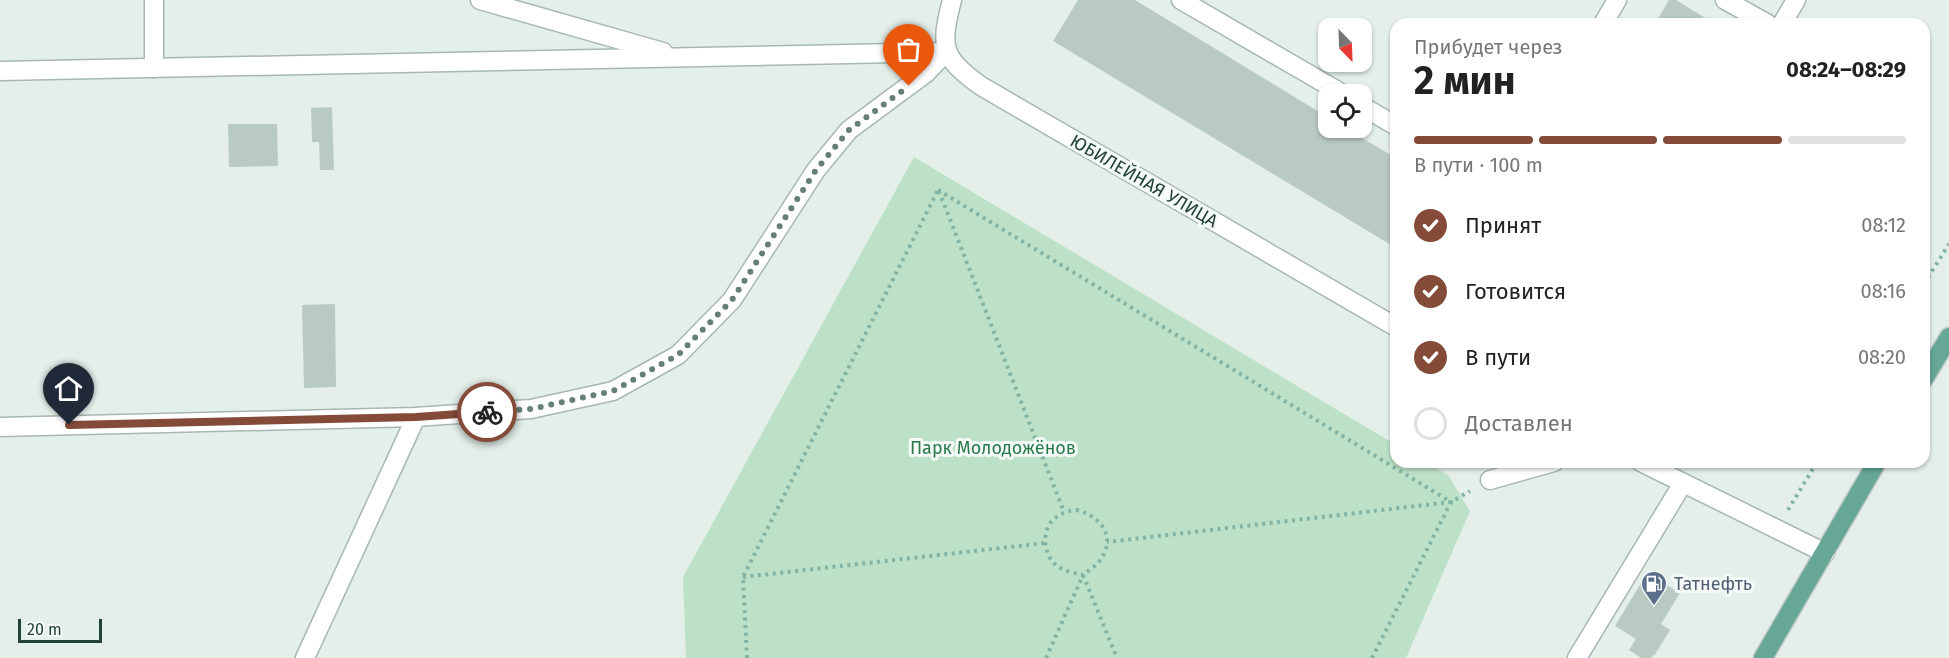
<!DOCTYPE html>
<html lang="ru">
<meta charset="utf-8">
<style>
body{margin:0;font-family:"Fira Sans",sans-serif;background:#f2f2f2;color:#222;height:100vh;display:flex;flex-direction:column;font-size:22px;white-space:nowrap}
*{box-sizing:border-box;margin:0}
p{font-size:20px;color:#767676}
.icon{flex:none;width:33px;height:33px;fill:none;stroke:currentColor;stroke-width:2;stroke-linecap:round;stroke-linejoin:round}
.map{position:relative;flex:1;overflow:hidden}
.drawer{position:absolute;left:1390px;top:18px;width:540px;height:450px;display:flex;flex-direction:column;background:#fff;border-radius:18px;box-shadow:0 2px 4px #0004}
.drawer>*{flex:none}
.needle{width:39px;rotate:157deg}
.tools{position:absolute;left:1318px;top:18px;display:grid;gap:12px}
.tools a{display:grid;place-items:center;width:54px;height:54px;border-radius:12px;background:#fff;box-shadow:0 2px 4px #0004;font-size:30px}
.scale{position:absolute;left:18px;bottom:15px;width:84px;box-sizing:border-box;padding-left:6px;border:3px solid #224239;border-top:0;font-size:16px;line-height:21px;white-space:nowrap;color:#224239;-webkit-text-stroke:4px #f5faf8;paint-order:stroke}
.pin{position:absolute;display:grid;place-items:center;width:51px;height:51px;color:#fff;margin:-62px -26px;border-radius:50% 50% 50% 0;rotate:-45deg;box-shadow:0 0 6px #0007}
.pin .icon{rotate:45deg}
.courier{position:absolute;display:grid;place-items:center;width:60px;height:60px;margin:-30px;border:4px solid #844b39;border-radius:50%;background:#fff;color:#222;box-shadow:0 2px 8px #0007}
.headline em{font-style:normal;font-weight:700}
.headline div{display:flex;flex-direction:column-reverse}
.headline{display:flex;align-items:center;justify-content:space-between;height:102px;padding:0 24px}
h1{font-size:39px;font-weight:700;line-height:45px}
.bar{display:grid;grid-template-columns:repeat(4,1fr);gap:9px 6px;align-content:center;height:72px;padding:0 24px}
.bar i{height:8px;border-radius:4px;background:#e0e0e0}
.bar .on{background:#844b39}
.bar p{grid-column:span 4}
ol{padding:0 24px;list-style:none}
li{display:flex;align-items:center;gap:18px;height:66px}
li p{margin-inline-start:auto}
li .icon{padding:6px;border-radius:50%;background:#844b39;color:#fff;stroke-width:4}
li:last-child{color:#767676}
li i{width:33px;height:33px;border:3px solid #e0e0e0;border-radius:50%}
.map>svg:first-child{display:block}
.green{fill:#bce1c6}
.building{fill:#b9cac3}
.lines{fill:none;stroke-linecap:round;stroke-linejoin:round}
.minor-casing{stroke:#a6b8b1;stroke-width:21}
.major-casing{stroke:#c1cac8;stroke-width:21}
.path{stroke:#82b4a5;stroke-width:4;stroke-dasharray:3 4.5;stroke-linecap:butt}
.minor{stroke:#fff;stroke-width:18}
.major{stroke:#66a796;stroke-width:18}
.done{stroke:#667f77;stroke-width:6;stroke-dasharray:0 10.8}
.route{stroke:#844b39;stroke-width:8}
.labels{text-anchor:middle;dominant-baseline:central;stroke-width:6;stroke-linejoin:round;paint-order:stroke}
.street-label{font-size:18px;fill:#224239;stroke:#f5faf8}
.park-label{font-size:18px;fill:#297c49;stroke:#f5faf8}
.service-label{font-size:18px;fill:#4e5e75;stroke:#f5faf8;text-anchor:start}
</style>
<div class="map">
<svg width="1949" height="658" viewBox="0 0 1949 658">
<rect width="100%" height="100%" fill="#e4efea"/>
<polygon class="green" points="914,157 1396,445 1396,462 1425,462 1448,475 1470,511 1406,658 686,658 683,577"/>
<g class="building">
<polygon points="1078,0 1135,0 1329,118 1329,128 1345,128 1396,158 1396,248 1053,41"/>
<polygon points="1669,0 1676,0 1715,24 1655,24"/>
<polygon points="332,107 334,170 320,170 319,142 312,142 311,108"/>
<polygon points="228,124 277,124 278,166 229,167"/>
<polygon points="335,304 336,387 304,388 302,305"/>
<polygon points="1647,573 1680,593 1661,624 1670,630 1654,656 1653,655 1651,658 1641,658 1629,650 1636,639 1615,626"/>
</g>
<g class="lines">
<defs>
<g id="minor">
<polyline points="154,0 154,68"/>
<polyline points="480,0 663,52"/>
<path d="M 952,0 C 940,47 941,57 981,86 L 1396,327"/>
<polyline points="1181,0 1343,94"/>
<polyline points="1725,0 1768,24"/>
<polyline points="1603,24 1617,0"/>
<polyline points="1782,24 1796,0"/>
<polyline points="0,71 946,52"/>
<polyline points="1362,106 1396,126"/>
<polyline points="0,427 416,417 531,409 613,391 678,355 732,300 816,170 849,130 926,73 946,52"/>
<polyline points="1641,462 1825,553"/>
<polyline points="1490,480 1554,462"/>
<polyline points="305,658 416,417"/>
<polyline points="1577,658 1683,483"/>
</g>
<g id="major">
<polyline points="1924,379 1949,337"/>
<polyline points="1763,658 1877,462"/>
</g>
</defs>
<use href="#minor" class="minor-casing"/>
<use href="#major" class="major-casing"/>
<g class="path">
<polyline points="938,190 1451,502 1107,542"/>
<polyline points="939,191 1064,512"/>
<polyline points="1924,284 1949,244"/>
<path d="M 1076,510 C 1099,515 1117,535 1101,559 C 1097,565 1089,570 1083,575 C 1074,573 1063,571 1056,565 C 1043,554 1041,531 1054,519 C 1061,513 1068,511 1076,510 Z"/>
<polyline points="1788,510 1817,462"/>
<polyline points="1083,575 1117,658"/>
<polyline points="743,577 1045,543"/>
<polyline points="747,658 743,577 938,190"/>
<polyline points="1046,658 1083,575"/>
<polyline points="1372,658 1451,502 1470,491"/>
</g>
<use href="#minor" class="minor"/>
<use href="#major" class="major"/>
</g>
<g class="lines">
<polyline class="done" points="487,412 531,409 613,391 678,355 732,300 816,170 849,130 909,86"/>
<polyline class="route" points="69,425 416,417 487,412"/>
</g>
<defs>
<symbol id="fuel-pin" viewBox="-11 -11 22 30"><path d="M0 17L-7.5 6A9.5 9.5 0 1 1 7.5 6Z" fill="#5c6f8a" stroke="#f5faf8"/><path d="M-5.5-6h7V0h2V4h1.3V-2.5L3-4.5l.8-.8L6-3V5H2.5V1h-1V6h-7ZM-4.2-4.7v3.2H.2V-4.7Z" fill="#fff"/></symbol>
</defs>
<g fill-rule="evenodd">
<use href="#fuel-pin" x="1639" y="569" width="30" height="40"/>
</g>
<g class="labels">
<g class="street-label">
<text transform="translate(1144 181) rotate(30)">ЮБИЛЕЙНАЯ УЛИЦА</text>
</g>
<g class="park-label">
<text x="993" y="448">Парк Молодожёнов</text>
</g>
<g class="service-label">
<text x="1674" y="584">Татнефть</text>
</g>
</g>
</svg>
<div class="tools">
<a><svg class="needle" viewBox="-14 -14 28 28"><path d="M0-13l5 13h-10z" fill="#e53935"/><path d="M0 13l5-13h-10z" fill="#767676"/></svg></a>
<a><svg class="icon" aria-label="locate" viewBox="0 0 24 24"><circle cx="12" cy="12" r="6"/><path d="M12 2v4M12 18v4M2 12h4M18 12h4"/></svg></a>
</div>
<div class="scale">20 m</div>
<div class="pin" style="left:909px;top:86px;background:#ea580c"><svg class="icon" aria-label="bag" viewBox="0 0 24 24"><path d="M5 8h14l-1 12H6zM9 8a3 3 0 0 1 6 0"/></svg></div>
<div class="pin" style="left:69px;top:425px;background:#1f2937"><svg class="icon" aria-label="home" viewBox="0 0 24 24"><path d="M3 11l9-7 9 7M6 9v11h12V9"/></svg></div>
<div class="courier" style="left:487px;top:412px"><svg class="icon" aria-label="bike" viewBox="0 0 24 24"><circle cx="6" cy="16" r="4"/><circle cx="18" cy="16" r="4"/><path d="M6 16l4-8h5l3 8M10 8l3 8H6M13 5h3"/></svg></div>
<section class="drawer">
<div class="headline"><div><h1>2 мин</h1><p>Прибудет через</p></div><em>08:24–08:29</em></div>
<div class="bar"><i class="on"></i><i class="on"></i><i class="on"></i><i></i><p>В пути · 100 m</p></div>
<ol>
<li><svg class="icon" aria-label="check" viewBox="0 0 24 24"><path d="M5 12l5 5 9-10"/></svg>Принят<p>08:12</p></li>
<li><svg class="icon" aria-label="check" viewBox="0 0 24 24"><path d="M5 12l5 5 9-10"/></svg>Готовится<p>08:16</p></li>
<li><svg class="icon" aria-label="check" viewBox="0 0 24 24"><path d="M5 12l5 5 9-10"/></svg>В пути<p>08:20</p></li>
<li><i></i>Доставлен</li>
</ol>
</section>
</div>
